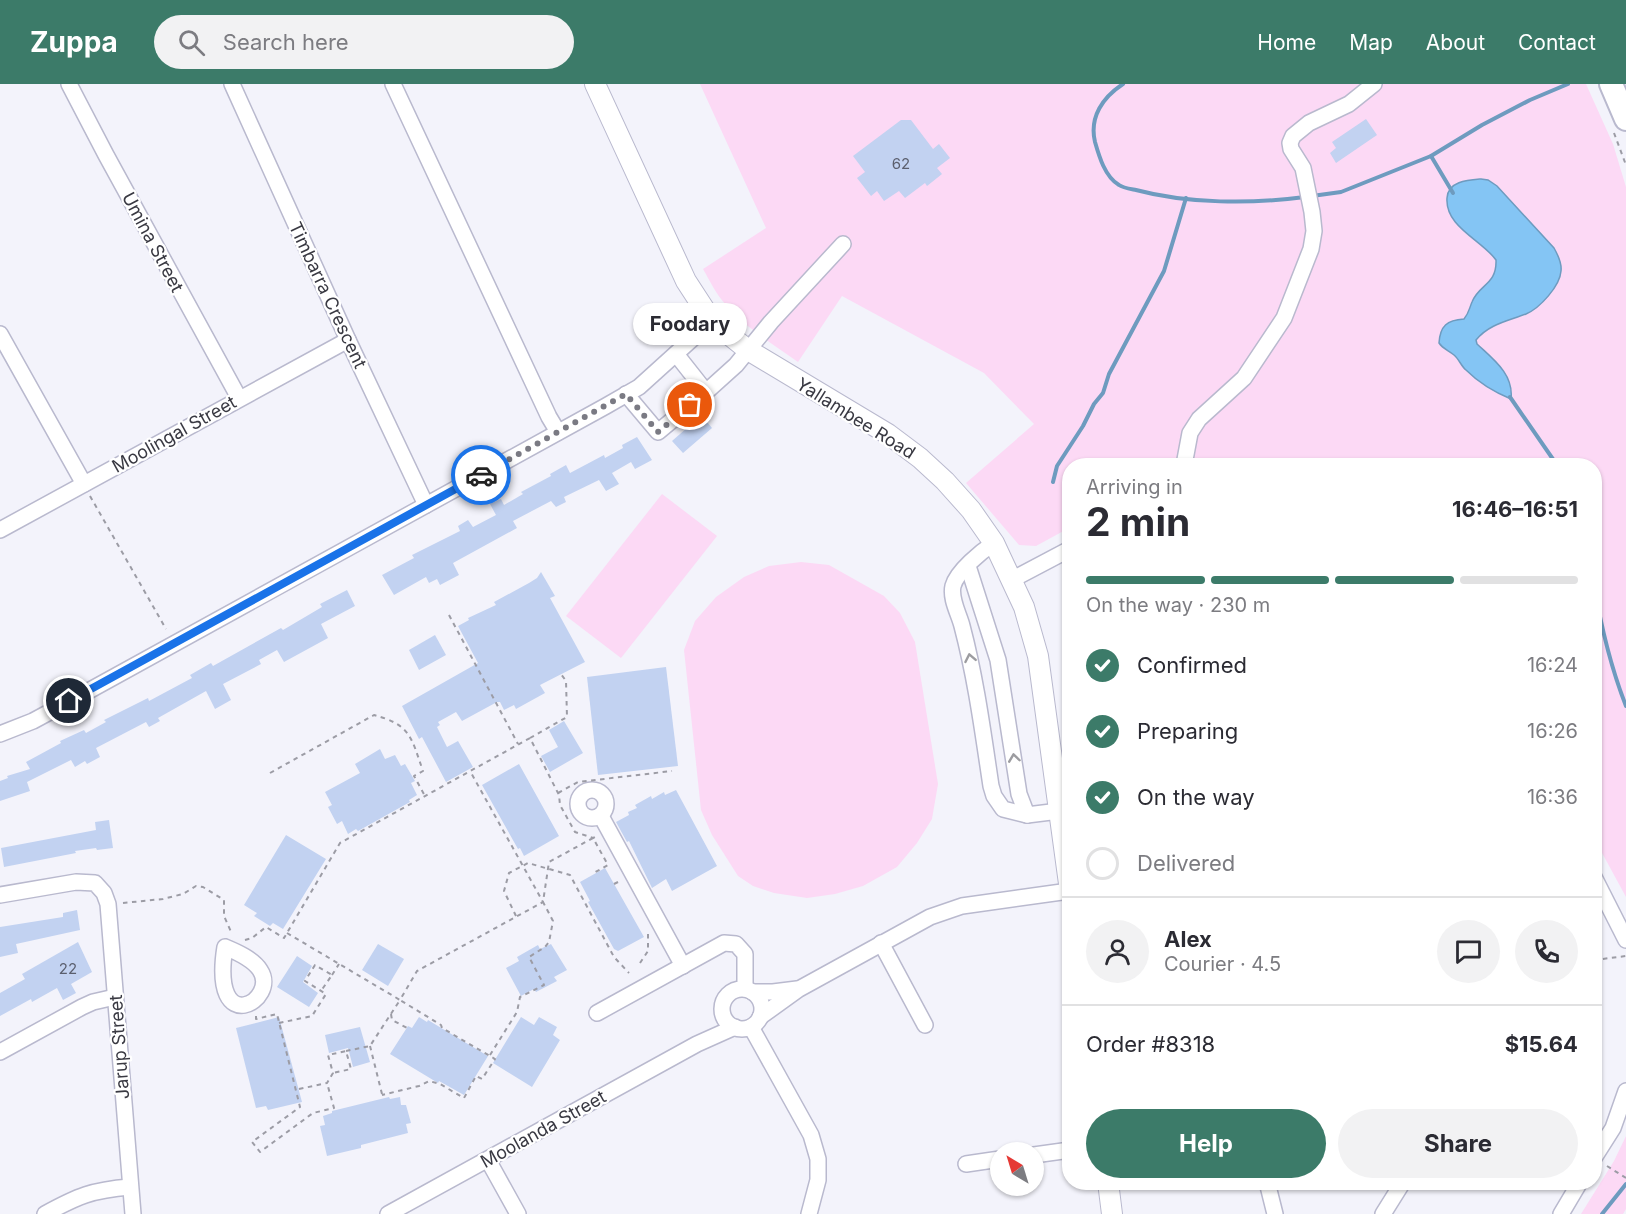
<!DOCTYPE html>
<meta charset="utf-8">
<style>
body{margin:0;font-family:Inter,sans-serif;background:#f2f2f3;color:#2b2b33;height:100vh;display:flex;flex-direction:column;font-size:22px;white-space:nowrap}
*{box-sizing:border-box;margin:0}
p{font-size:20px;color:#7c7c81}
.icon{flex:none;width:33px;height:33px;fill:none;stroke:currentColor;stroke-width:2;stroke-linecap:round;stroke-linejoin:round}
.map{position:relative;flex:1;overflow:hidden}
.panel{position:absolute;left:1062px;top:374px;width:540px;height:732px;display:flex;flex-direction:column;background:#fff;border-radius:24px;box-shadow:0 2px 4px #0004}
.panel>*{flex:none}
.needle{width:39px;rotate:322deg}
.controls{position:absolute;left:990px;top:1058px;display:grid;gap:12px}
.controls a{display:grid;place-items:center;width:54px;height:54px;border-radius:50%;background:#fff;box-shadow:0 2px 4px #0004;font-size:30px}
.pin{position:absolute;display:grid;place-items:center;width:51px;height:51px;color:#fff;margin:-26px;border:3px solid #fff;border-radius:50%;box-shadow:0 2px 6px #0007}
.courier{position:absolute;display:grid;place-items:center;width:60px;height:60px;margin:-30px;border:4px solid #1a73e8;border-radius:50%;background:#fff;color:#222;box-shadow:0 2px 8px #0007}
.bubble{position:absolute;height:42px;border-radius:21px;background:#fff;box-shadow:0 2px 4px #0004;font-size:20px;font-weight:700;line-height:42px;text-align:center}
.head em{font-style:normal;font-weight:700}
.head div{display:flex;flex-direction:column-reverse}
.head{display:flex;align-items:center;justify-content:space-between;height:102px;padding:0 24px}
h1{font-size:39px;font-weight:700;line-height:45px}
.bar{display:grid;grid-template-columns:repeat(4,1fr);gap:9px 6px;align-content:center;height:72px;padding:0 24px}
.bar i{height:8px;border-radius:4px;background:#e1e1e2}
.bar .selected{background:#3c7b69}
.bar p{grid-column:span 4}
.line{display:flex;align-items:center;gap:15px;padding:0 24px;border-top:2px solid #e1e1e2}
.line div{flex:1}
.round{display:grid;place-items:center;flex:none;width:63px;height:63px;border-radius:32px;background:#f2f2f3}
ol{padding:0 24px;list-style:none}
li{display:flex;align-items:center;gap:18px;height:66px}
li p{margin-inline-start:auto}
li .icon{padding:6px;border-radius:50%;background:#3c7b69;color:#fff;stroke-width:4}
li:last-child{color:#7c7c81}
li i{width:33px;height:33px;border:3px solid #e1e1e2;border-radius:50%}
.button{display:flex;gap:12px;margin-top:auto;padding:12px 24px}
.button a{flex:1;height:69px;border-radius:36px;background:#3c7b69;color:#fff;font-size:24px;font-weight:700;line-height:69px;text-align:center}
.button a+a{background:#f2f2f3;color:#2b2b33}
header{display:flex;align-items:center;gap:36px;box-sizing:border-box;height:84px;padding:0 30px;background:#3c7b69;color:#fff}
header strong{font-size:28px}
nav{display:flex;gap:33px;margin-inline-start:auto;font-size:21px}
.search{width:420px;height:54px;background:#f2f2f3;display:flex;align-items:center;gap:15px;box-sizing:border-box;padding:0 21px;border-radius:33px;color:#7c7c81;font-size:22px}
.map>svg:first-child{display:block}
.green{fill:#fcd9f5}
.water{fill:#84c5f4;stroke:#6e9bbf;stroke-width:1.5}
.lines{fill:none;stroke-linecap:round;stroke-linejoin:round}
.stream{stroke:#6e9bbf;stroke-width:4}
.building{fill:#c2d2f1}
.minor-casing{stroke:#b9b9ce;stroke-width:18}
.major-casing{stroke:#b9b9ce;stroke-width:22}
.highway-casing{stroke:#b9b9ce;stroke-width:26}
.path{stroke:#9c9ca5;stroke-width:2;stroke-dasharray:4.5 4.5;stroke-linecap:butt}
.minor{stroke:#fff;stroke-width:15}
.major{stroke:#fff;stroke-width:20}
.highway{stroke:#fff;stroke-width:22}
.oneway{stroke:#9c9ca0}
.done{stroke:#7a7a83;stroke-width:6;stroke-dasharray:0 10.8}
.route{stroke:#1a73e8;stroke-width:8}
.labels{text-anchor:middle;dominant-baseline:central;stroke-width:4.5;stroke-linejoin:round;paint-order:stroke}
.number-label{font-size:15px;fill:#5b5f6e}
.street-label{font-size:18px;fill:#393942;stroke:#fff}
</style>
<header>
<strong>Zuppa</strong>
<div class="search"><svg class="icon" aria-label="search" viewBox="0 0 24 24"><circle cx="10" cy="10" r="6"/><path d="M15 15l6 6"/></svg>Search here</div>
<nav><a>Home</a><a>Map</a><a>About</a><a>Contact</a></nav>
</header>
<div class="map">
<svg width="1626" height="1130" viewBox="0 0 1626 1130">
<rect width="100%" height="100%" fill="#f3f3fb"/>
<g class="green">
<path d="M 700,0 L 1586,0 L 1613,60 L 1626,103 L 1626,813 L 1595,756 L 1594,381 L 1070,381 L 1069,444 L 1036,462 L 1019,461 L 966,399 L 1034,340 L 984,289 L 842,212 L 798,278 C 773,260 746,244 726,221 C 716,210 710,197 703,185 L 766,144 Z"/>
<polygon points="662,410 717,452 621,574 566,532"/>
<polygon points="801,478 829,481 884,512 900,529 915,558 938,700 932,735 917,759 897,783 863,802 835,810 807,814 774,809 753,802 738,792 712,751 701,726 684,566 695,537 716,513 744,493 769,482"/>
<polygon points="1626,1052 1626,1125 1623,1130 1581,1130 1614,1077"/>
</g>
<path class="water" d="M 1481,95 L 1488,96 L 1497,102 L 1554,164 C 1558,171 1562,179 1561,187 C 1560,202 1540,224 1526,230 C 1508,237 1489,240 1476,256 L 1477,260 C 1493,275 1514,290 1511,315 C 1494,308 1479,299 1466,286 C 1461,282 1459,275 1454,271 C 1448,266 1443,265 1439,259 C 1440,242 1447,236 1464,235 C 1469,229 1469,225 1472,218 C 1479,200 1497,201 1496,176 C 1482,156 1445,143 1447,114 C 1448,97 1468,96 1481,95 Z"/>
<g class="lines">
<g class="stream">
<path d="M 1123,0 C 1103,13 1089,33 1095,58 C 1099,72 1105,93 1119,101 C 1123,104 1131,105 1136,106 C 1188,120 1252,120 1305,113"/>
<polyline points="1431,72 1453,109"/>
<polyline points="1312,112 1341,108 1431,72 1482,41 1530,16 1568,0"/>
<polyline points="1510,313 1557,381"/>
<polyline points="1053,398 1057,382 1083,342 1094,320 1103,309 1109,290 1164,187 1186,114"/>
<path d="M 1594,501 C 1601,542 1611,584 1626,622"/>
<polyline points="1602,1130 1626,1100"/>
</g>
</g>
<g class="building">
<polygon points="1366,35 1377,51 1336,79 1330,69 1336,64 1332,58"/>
<polygon points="901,36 911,36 933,65 939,60 950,74 937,84 942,90 927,102 925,99 905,114 899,107 884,117 877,107 871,112 857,94 865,88 853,72"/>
<polygon points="681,308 685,313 671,324 667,319"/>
<polygon points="698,327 712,344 683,369 672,357 688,343 684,339"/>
<polygon points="637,353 652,376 635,385 631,378 612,389 619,400 606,407 599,396 564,413 566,418 556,423 551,417 513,437 517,444 453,479 459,491 440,501 437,495 429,499 426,493 394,511 382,491 414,474 412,471 460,447 458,442 468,436 473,443 496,431 490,420 501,415 504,421 523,410 521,408 551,392 550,390 566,381 570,389 604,371 605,374 623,364 622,361"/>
<polygon points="541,488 555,512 550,514 585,578 540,601 545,609 516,625 514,621 504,626 500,618 497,618 462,637 456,628 438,638 440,641 437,643 447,663 458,657 473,683 446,698 422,653 419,655 402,622 478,579 458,542 469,536 468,534 496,521 494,518 529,499 537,494"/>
<polygon points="347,506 355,522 321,540 328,554 284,578 277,566 259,576 261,580 223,600 231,616 215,625 206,607 158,634 160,637 149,643 146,638 96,664 100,673 87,680 85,677 75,683 71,676 27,698 30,707 0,717 0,697 8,694 7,692 30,685 26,678 61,659 60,657 84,646 86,649 106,638 104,636 148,614 149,617 192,594 190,591 211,579 213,582 281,544 283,546 322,523 320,520"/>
<polygon points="435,551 446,571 419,586 409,566"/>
<polygon points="666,583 678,682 598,691 587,593"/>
<polygon points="564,637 583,669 550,688 541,672 558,663 549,646"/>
<polygon points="380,665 385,675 395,671 401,682 405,680 415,697 411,699 417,711 409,716 410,718 358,747 356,745 348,750 342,737 337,740 328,723 332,721 325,708 360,689 355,680"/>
<polygon points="519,680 559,752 524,772 520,764 518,765 482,701"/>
<polygon points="676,706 717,782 672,807 666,795 652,804 629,757 627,758 616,738 629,731 628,728 637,724 635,721 651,712 652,715 664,708 665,711"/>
<polygon points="109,736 113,764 97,766 96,764 75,767 76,769 4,783 1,764 96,746 95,738"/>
<polygon points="286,751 326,775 283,845 273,839 270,842 254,832 257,829 244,821"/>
<polygon points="605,784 644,853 618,867 614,865 588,818 590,817 580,798"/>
<polygon points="77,826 80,846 16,860 18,869 0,873 0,843 63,833 63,829"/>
<polygon points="78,858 92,888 71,900 76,909 63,916 57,904 32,918 31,915 0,932 0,909 25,895 22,890"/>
<polygon points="378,860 404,875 388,902 362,886"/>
<polygon points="551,860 567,886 554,893 557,897 536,908 534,905 521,912 506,884 519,877 517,873 538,861 540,865"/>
<polygon points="297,872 312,882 303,898 318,909 309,923 277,903"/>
<polygon points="279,933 302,1018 268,1026 266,1022 256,1024 236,944"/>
<polygon points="419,933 427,938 428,936 488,972 464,1011 439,997 438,999 390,970 408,942 412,944"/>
<polygon points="521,933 534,941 539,933 557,943 553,951 560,956 532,1003 493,979"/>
<polygon points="360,943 370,978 353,983 348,964 329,969 325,951"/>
<polygon points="389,1013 390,1015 400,1013 401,1021 406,1021 411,1039 406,1040 408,1049 361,1061 361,1064 327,1072 320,1042 325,1041 323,1032 332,1029 332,1027"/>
</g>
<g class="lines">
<defs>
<g id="minor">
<polyline points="69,0 106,71 239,314"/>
<polyline points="232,0 348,256 426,421"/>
<polyline points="393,0 549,333 558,348"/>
<polyline points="0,250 84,400"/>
<polyline points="676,270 706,308 736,281 771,238 843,160"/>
<polyline points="626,310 658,348 706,308"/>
<polyline points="1184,381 1190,349 1199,335 1244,294 1284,234 1311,165 1314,147 1312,128 1303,84 1291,65 1290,59 1293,52 1309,39 1349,20 1374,0"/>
<polyline points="0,446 348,256"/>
<path d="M 994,459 C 982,467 957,487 953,502 C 950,515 959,530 962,542 C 976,595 983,649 991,702 L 994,712 L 1003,725 L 1027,731 L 1059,727"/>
<polyline points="968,482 998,576 1019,710 1027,731"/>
<polyline points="1013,495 1070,465"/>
<polyline points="0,650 33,637 83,610 606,322 639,303 712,237"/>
<circle cx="592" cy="720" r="14"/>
<polyline points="601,732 683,882"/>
<polyline points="1594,793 1626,856"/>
<polyline points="0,811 76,798 95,799 104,809 108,820 133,1130"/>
<polyline points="881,859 925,941"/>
<path d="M 225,863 C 237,868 253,875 260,886 C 280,916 210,957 225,863 Z"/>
<circle cx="742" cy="925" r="20"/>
<polyline points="752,908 773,908 797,905"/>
<polyline points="597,929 724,859 736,860 745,870 745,905"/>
<polyline points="760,933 799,905 930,833 962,822 1069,807"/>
<polyline points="751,943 811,1051 818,1075 818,1096 809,1130"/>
<polyline points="0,968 82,923 93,918 115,913"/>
<polyline points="1034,1071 1070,1066"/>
<polyline points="1594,1074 1613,1044 1626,1007"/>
<polyline points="488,1076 518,1130"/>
<polyline points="966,1080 1000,1075"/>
<polyline points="1267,1098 1275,1130"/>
<path d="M 45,1130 C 78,1112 92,1106 130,1103"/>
<polyline points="388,1130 697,960 735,943"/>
<polyline points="1383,1130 1403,1098"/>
<polyline points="1561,1130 1580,1098"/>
</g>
<g id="major">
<polyline points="595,0 686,197 712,237 748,266 888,350 920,374 945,397 971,426 994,459 1024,523 1038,572 1070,807"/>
<polyline points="1108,1098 1112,1130"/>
</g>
<polyline id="highway" points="1611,0 1626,35"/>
</defs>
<use href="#minor" class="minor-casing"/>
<use href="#major" class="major-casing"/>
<use href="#highway" class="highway-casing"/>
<g class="path">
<polyline points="1614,49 1626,81"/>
<polyline points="90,412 166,545"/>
<polyline points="449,531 518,660"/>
<polyline points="530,654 567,633 566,597 561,590"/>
<path d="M 270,689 L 374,631 C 411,641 411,653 423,687 L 414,692 L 425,712"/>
<polyline points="558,709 578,698 672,687"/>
<polyline points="614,800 620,797"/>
<polyline points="123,819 163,815 183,810 196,802 203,803 224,816 224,832 232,850"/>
<polyline points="516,832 504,807 509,789 528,779 570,791 614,873 629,889"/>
<polyline points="287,849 400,916 417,887 543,818 470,687"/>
<polyline points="245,856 252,854 266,843 284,854 340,759 530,654 559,711 560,721 575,748 593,754 597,752"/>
<polyline points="1594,876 1626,872"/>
<polyline points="640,879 648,867 648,849"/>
<polyline points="332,891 339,880"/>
<polyline points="391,930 392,936 407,944"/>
<polyline points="256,932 256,935 277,930 300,1023 252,1058 260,1068 313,1029 334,1024 327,999"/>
<polyline points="279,939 312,932 326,910 305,897 315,881 332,891 321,907"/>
<polyline points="370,962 383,1014"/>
<polyline points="346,967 370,962 400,916 441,941 442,944 495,975 482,995 476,992 464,1014 440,1000 429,997 419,1002 382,1011"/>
<polyline points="490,971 517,928 520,913 544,901 529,873 545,863 549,858 553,837 543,818 549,778 593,754 608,781 592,790"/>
<polyline points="299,1005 327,999 333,989 328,971 346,967 351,985 333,989"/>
<polyline points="1607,1082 1626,1094"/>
</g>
<use href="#minor" class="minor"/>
<use href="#major" class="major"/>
<use href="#highway" class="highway"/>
</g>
<defs><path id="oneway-chevron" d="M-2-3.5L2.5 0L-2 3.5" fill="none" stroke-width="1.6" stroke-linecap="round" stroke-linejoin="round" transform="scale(1.5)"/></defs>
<g class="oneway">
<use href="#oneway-chevron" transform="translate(970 574) rotate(-101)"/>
<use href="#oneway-chevron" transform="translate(1014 674) rotate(-98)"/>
</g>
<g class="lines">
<polyline class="done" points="481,391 626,310 658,348 690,321"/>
<polyline class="route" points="69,617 481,391"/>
</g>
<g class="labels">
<g class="number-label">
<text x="901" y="79">62</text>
<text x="68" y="884">22</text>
</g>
<g class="street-label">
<text transform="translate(153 158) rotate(62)">Umina Street</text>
<text transform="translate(328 211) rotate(65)">Timbarra Crescent</text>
<text transform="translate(856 334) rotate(32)">Yallambee Road</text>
<text transform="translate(174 350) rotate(-29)">Moolingal Street</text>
<text transform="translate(119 963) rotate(-94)">Jarup Street</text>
<text transform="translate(543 1045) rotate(-29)">Moolanda Street</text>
</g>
</g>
</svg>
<div class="controls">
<a><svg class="needle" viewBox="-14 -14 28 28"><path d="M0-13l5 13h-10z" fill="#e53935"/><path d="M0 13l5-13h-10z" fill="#7c7c81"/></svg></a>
</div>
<div class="pin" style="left:690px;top:321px;background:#ea580c"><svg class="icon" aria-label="bag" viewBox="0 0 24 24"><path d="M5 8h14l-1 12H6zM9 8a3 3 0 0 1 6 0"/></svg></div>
<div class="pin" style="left:69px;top:617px;background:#1f2937"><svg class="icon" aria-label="home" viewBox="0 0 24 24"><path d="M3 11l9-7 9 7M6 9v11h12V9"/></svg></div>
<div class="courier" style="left:481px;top:391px"><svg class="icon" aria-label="car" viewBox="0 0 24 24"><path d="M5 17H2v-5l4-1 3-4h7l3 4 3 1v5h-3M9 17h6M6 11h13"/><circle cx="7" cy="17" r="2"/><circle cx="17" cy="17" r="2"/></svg></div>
<div class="bubble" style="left:633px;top:219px;width:114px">Foodary</div>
<section class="panel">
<div class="head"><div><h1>2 min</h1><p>Arriving in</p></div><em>16:46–16:51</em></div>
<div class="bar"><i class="selected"></i><i class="selected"></i><i class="selected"></i><i></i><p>On the way · 230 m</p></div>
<ol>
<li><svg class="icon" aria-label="check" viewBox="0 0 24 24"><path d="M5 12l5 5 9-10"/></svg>Confirmed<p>16:24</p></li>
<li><svg class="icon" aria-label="check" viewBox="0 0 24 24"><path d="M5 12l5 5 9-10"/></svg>Preparing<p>16:26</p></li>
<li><svg class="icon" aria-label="check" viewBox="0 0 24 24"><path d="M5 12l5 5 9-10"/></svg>On the way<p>16:36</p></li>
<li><i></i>Delivered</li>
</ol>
<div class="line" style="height:108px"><a class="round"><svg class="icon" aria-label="person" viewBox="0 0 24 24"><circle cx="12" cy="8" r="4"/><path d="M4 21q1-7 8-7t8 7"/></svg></a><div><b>Alex</b><p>Courier · 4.5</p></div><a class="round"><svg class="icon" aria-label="chat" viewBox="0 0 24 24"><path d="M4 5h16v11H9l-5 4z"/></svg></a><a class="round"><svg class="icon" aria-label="phone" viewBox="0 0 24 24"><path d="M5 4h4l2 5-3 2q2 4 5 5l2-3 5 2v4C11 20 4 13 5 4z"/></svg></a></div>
<div class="line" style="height:78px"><div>Order #8318</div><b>$15.64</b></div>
<div class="button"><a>Help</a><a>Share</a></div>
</section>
</div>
